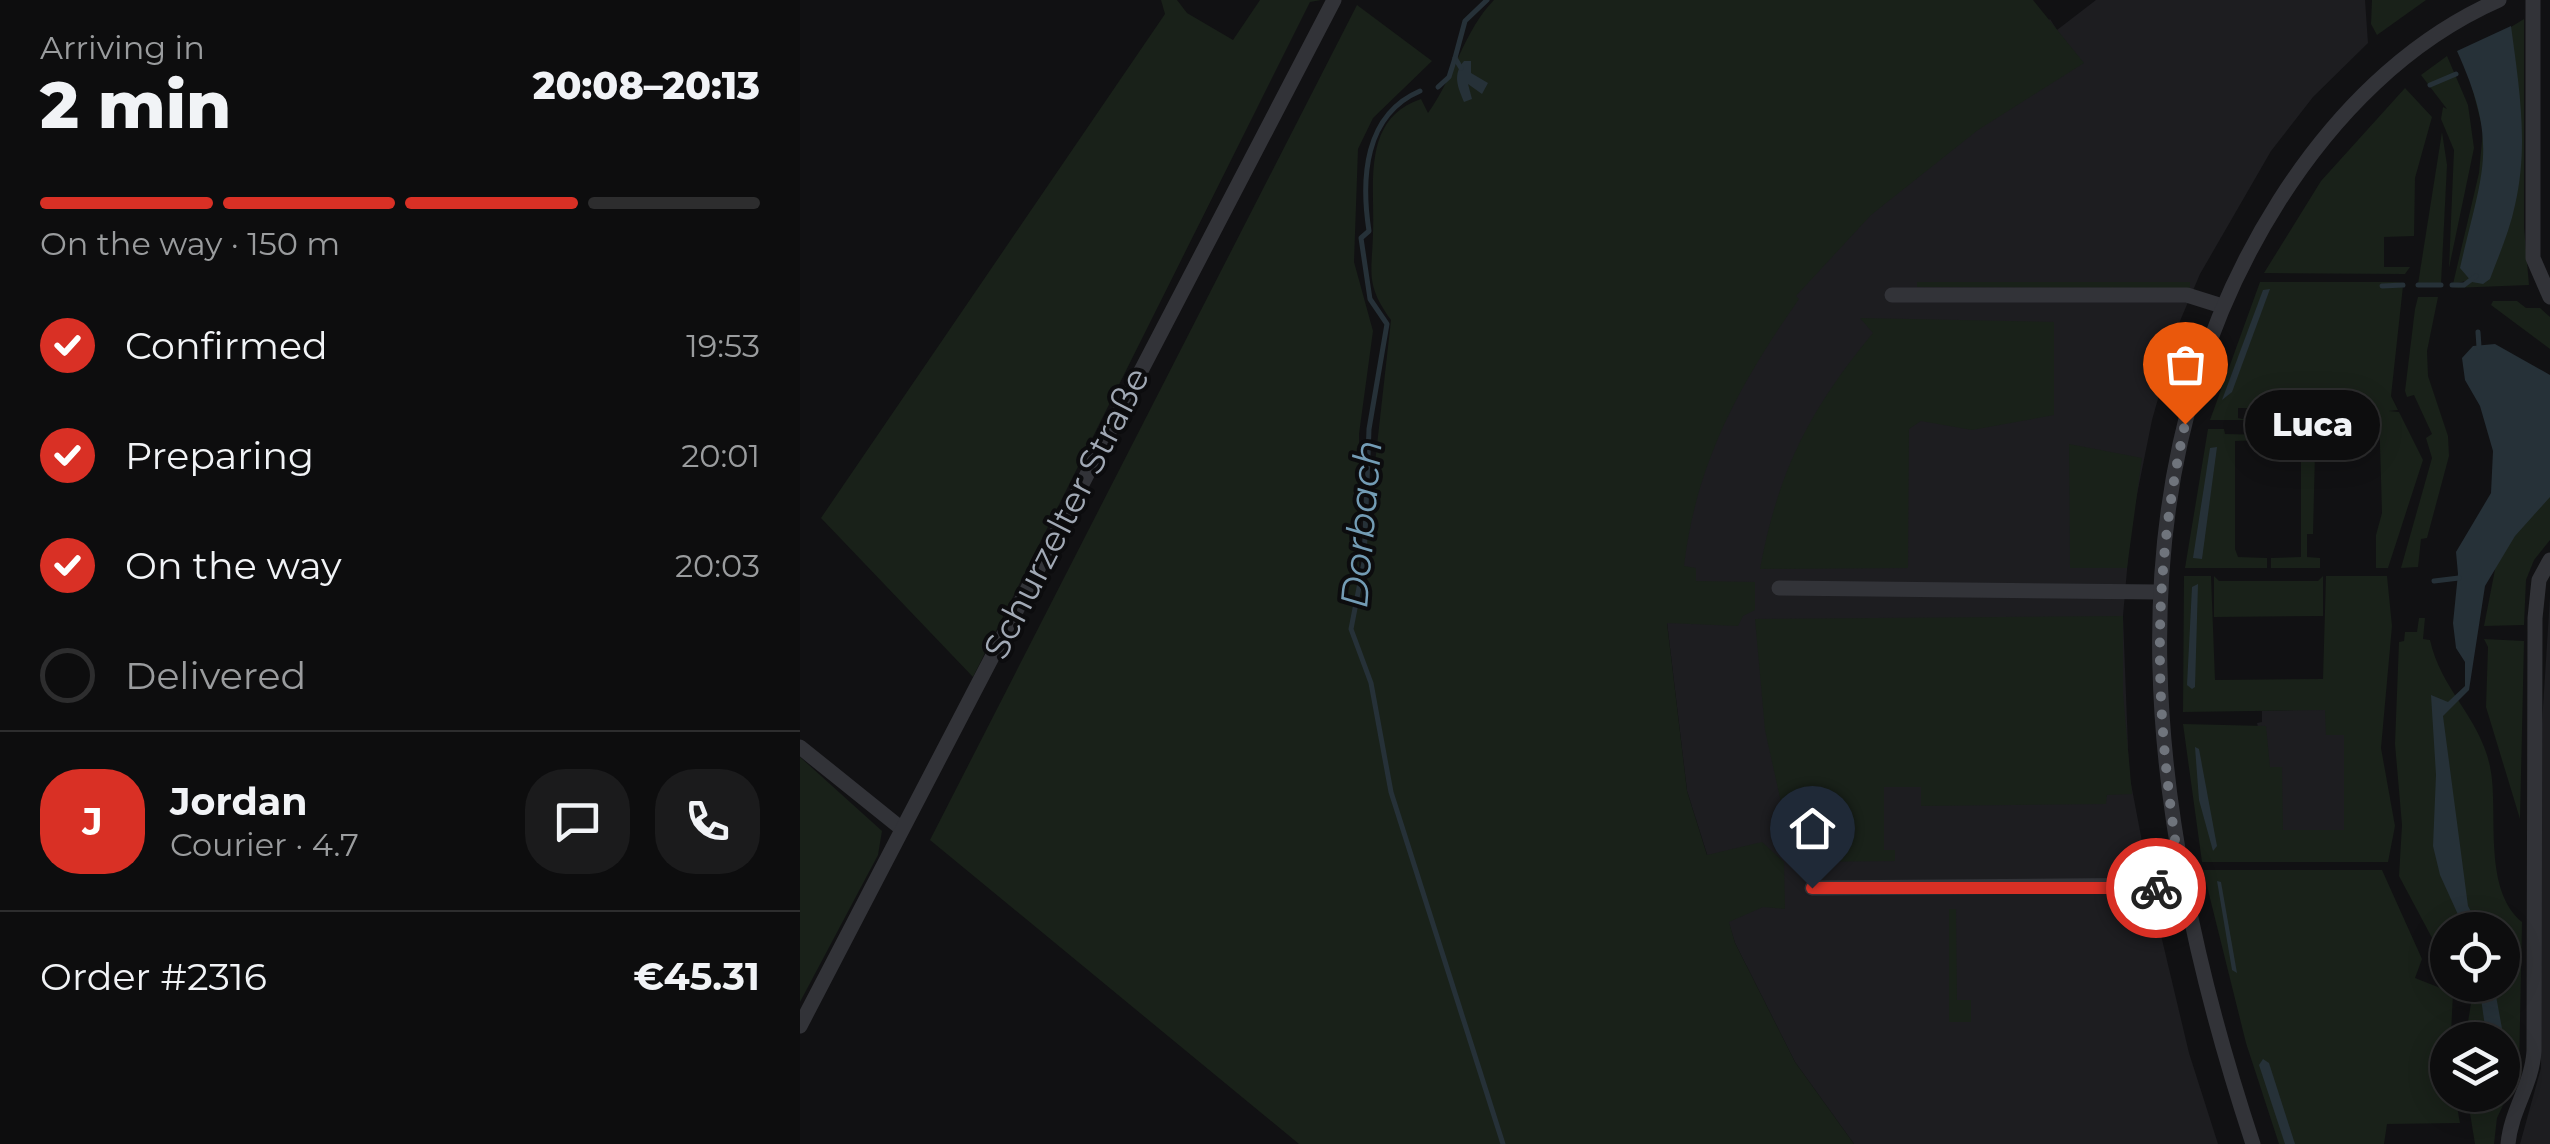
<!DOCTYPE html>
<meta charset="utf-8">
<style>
body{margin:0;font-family:Montserrat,sans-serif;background:#1b1b1c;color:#f1f3f6;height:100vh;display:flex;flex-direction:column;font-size:38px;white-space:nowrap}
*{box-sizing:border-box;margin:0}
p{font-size:32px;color:#9a9c9e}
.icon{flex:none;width:55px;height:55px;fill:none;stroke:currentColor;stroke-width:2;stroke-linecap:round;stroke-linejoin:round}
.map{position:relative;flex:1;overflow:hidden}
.drawer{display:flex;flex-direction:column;background:#0d0d0e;width:800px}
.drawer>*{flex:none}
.tools{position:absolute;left:1630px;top:912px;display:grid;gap:20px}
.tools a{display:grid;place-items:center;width:90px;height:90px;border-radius:50%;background:#0d0d0e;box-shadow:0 5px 25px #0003,0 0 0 2px #2d2d2e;font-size:50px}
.pin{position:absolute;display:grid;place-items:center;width:85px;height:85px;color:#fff;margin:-102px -42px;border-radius:50% 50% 50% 0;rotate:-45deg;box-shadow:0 0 10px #0007}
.pin .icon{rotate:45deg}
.courier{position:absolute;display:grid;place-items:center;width:100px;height:100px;margin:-50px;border:8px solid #d93025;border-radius:50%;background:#fff;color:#222;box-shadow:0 2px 12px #0007}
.bubble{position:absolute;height:70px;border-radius:35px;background:#0d0d0e;box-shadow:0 5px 25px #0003,0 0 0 2px #2d2d2e;font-size:32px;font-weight:800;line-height:70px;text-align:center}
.summary em{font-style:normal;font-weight:800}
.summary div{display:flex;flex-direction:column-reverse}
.summary{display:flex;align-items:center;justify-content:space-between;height:170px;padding:0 40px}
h1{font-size:65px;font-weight:800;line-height:75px}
.bar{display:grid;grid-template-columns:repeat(4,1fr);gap:15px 10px;align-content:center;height:120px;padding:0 40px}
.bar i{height:12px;border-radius:8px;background:#2d2d2e}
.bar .active{background:#d93025}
.bar p{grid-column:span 4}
.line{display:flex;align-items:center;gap:25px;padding:0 40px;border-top:2px solid #2d2d2e}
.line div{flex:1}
.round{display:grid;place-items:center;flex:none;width:105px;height:105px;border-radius:40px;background:#1b1b1c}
ol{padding:0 40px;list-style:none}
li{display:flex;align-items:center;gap:30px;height:110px}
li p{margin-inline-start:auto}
li .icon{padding:10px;border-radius:50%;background:#d93025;color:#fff;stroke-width:4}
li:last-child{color:#9a9c9e}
li i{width:55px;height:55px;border:5px solid #2d2d2e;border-radius:50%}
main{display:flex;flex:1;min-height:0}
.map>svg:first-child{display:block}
.built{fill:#1d1d20}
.green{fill:#192119}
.water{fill:#263138}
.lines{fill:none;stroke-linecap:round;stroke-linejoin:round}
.stream{stroke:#263138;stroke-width:5}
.minor{stroke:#323338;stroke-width:15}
.done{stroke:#6f747c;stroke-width:10;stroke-dasharray:0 18}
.route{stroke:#d93025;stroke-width:12}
.labels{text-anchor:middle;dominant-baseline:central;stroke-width:8;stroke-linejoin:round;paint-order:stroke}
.street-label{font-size:35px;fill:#a1a9b5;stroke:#0c0c0e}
.water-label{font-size:38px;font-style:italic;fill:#739cb5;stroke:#0c0c0e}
</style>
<main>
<section class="drawer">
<div class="summary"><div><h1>2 min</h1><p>Arriving in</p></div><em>20:08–20:13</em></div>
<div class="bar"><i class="active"></i><i class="active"></i><i class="active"></i><i></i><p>On the way · 150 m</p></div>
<ol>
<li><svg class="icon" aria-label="check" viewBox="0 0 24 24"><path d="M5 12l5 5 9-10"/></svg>Confirmed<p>19:53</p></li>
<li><svg class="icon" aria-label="check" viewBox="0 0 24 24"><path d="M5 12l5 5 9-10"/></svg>Preparing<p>20:01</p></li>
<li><svg class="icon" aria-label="check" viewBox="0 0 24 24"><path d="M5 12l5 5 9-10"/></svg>On the way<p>20:03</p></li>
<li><i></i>Delivered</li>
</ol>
<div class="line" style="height:180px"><b class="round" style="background:#d93025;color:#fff">J</b><div><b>Jordan</b><p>Courier · 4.7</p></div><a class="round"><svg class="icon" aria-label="chat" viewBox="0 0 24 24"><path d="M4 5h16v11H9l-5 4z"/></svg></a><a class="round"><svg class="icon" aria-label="phone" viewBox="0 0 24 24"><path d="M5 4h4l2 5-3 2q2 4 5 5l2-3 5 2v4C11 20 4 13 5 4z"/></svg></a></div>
<div class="line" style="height:130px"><div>Order #2316</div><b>€45.31</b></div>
</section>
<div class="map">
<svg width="1750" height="1144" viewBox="0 0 1750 1144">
<rect width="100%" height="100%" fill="#111113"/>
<g class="built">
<polygon points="1296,0 1565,0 1568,43 1513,97 1471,151 1400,274 1380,321 1352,420 1331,524 1323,616 1329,773 1355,910 1389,1053 1418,1144 1054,1144 995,1062 935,943 887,791 866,614 894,452 983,286 1250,19 1257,30"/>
<polygon points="1750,597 1750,1144 1720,1144 1741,1068 1741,739"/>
<polygon points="1526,709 1544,735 1544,830 1482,830 1457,723 1462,722 1462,711"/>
</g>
<g class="green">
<polygon points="361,0 377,0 387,13 433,40 460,0 521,0 510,2 173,677 21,518 365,14"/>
<path d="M 694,0 L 1233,0 L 1284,63 L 1178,130 L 1071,215 L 996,296 L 999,299 C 940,383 896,463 884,566 L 896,568 L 896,581 L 955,582 L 955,610 L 943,616 L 938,626 L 867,623 L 887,791 L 907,855 L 962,842 L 984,862 L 985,909 L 963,907 L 929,922 L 935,943 L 995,1062 L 1054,1144 L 499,1144 L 130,840 L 557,5 L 632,61 L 573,118 L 558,149 L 554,262 L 573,331 L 559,434 L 559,606 L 591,320 C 565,284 572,273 573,233 C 575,184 561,119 621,99 L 628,113 C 653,79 665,29 694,0 Z"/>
<polygon points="1572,0 1626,0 1577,35 1571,24"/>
<polygon points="1724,19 1724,227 1729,285 1652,288 1665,286 1670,280 1653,284 1679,173 1683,130 1664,56"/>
<polygon points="1647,56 1668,105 1674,148 1649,268 1654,150 1641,119 1643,107 1647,109 1621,75"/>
<polygon points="1605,88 1632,117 1615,178 1614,236 1584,237 1584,267 1610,267 1605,274 1464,273 1521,181"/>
<polygon points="1642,132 1647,165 1641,284 1618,284"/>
<polygon points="1117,282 1390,282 1390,288 1117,287"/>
<polygon points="1460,282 1603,282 1582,285 1603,286 1591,396 1598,410 1589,411 1599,412 1623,460 1588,568 1576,568 1576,535 1582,513 1579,410 1438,408 1438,418 1447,420 1410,420"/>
<polygon points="1638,297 1627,351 1628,376 1648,436 1649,456 1627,538 1621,539 1618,567 1601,568 1632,458 1626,438 1632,434 1614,395 1607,397 1605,391 1615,309 1618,297"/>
<polygon points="1693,301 1717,301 1726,308 1740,308 1750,317 1750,349 1691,305"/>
<path d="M 1060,318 L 1254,322 L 1254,415 L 1172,430 L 1121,421 L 1109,429 L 1108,568 L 960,569 C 978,471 1010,409 1073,333 Z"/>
<polygon points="1506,412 1516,412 1513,534 1507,534 1507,557 1520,558 1520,568 1471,568 1471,558 1501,557 1501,440 1471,439 1471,430 1480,430 1480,437 1508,437"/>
<polygon points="1408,429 1424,429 1425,434 1467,435 1463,440 1435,441 1435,549 1438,557 1467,558 1467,568 1385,568"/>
<polygon points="1269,444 1342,458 1327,568 1270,568"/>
<polygon points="1750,489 1750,540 1734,560 1726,580 1724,625 1684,626 1699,549"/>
<polygon points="1384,576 1411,576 1415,680 1523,679 1526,576 1587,576 1592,626 1581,748 1595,826 1588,862 1402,862 1383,724 1466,726 1470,767 1482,767 1483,830 1544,830 1544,735 1526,735 1525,710 1383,712"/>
<polygon points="1414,576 1419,581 1518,581 1523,576 1523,616 1414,617"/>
<polygon points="1323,616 1323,694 1332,794 1307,795 1306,804 1121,806 1121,787 1084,787 1084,850 1095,850 1095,861 998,862 978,838 988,834 965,730 955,619"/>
<path d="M 1619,618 L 1625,618 L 1623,639 L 1630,640 C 1641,691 1683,720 1691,772 C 1698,816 1683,890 1722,922 L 1719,1071 L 1697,1118 L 1694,1144 L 1675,1144 L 1667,1095 L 1702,1095 L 1702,1040 L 1665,1040 L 1674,985 L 1702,985 L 1702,930 L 1648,930 L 1647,966 L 1599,876 L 1602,825 L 1595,744 L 1599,642 L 1604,641 L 1605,632 L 1617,632 Z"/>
<polygon points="1684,639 1724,641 1720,819 1686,707 1688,647"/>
<polygon points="0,757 82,831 78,855 0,1002"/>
<polygon points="1403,870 1582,870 1622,959 1615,978 1653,993 1648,1095 1655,1095 1660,1123 1587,1124 1584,1144 1479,1144 1446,1043"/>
<polygon points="1149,909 1156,909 1157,1000 1171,1000 1171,1022 1149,1022"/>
</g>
<g class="water">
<path d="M 1711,26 C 1719,86 1729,145 1715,205 C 1710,230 1699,255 1690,279 L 1683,284 L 1672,282 L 1660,268 C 1682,171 1700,146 1657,51 Z"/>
<path d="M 664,61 L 671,61 L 671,73 L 688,83 L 682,94 L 668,84 L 672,99 L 664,102 C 658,87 652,75 664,61 Z"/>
<polygon points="1470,289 1432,392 1422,400 1463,290"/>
<polygon points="1695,344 1750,375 1750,497 1715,536 1685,586 1669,690 1643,716 1668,906 1681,930 1665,930 1640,875 1633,846 1636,775 1631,695 1648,702 1665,686 1665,662 1656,648 1653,623 1658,574 1656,552 1691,493 1693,451 1680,406 1665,380 1662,358 1673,346"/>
<polygon points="1417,447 1402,559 1393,558 1410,448"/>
<polygon points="1398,584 1395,687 1392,689 1387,685 1392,587"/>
<polygon points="1395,747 1399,749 1417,846 1413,851 1399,800"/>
<polygon points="1417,881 1421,882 1437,973 1432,970"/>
<polygon points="1679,985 1694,985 1708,1061 1704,1072 1702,1040 1687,1040"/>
<polygon points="1463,1059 1469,1063 1495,1144 1485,1144 1459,1065"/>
</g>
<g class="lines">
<g class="stream">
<polyline points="661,68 655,58 665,21 687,0"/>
<polyline points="1630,85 1656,74"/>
<polyline points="638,87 649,77 655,58"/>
<path d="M 620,91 C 564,115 561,179 569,231 L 561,238 L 570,299 L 587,324 L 569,429 L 564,562 L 551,629 L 571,683 L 591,792 L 703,1144"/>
<polyline points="1618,285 1641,285"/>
<polyline points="1652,285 1664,285 1676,276"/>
<polyline points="1582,286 1603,285"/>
<polyline points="1678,332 1679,347"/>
<polyline points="1634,581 1659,578"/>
</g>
<g class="minor">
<polyline points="1733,0 1733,258 1750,297"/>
<polyline points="1092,295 1387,295 1422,306"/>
<polyline points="979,588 1359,592"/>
<polyline points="0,747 102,829"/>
<polyline points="1012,888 1383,885"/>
<polyline points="0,1026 534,0"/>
<path d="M 1453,1144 C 1352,839 1297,488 1479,201 C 1533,116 1606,41 1699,0"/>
<path d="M 1708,1144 C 1711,1110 1732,1085 1734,1051 L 1735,618 L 1739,580 L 1750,560"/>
</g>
</g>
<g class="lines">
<path class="done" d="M 1356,888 L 1382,885 C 1355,720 1349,589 1385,424"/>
<polyline class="route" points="1012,888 1356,888"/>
</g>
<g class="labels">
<g class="street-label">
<text transform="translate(266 513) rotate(-63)">Schurzelter Straße</text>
</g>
<g class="water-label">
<text transform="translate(561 524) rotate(-85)">Dorbach</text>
</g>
</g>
</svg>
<div class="tools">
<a><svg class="icon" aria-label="locate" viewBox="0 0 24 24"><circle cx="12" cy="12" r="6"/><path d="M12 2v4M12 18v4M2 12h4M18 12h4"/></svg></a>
<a><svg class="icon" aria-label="layers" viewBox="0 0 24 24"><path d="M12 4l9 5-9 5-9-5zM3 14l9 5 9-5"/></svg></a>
</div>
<div class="pin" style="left:1385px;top:424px;background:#ea580c"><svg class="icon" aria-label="bag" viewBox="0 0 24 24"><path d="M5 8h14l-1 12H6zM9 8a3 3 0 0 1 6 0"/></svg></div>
<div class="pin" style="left:1012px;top:888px;background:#1f2937"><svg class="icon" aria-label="home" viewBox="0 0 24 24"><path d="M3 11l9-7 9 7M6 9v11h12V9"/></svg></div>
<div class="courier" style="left:1356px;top:888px"><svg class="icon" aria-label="bike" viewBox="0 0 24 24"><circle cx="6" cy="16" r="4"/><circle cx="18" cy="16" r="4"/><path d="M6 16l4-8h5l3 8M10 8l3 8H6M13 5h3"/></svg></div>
<div class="bubble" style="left:1445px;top:390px;width:135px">Luca</div>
</div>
</main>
